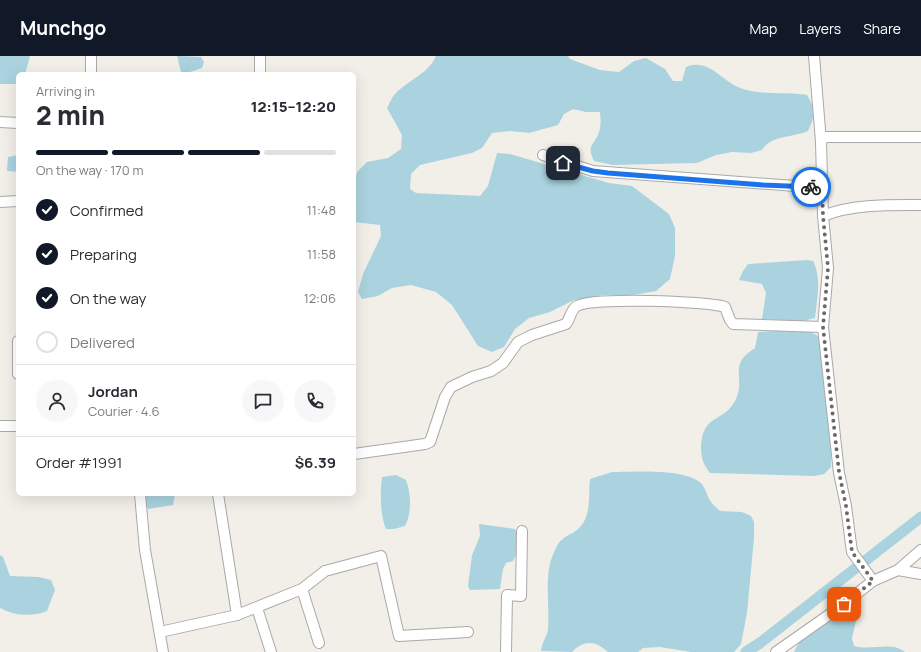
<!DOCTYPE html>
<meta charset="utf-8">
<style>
body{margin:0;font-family:Manrope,sans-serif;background:#f7f7f7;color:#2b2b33;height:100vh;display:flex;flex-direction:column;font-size:15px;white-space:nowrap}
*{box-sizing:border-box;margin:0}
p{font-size:13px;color:#7c7c81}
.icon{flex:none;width:22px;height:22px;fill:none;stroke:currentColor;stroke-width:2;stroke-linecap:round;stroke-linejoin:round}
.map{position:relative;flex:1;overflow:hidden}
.side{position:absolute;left:16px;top:16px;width:340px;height:424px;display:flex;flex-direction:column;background:#fff;border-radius:6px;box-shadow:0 4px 16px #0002}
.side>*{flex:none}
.pin{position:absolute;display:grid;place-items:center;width:34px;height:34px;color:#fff;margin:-17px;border-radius:8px;box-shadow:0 2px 6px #0006}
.courier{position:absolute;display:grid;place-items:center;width:40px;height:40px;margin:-20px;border:3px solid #1a73e8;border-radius:50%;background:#fff;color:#222;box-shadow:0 1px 5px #0007}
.headline em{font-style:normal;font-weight:800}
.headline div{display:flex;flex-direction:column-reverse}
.headline{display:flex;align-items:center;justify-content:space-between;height:68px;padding:0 20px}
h1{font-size:26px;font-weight:800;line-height:30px}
.bar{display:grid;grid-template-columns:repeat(4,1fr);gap:6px 4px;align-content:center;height:48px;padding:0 20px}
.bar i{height:5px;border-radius:3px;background:#e1e1e2}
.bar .on{background:#111827}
.bar p{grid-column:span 4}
.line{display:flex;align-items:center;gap:10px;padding:0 20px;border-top:1px solid #e1e1e2}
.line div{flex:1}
.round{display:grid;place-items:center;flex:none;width:42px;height:42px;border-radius:21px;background:#f7f7f7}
ol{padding:0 20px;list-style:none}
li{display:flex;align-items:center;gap:12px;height:44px}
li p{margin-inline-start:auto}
li .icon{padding:4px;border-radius:50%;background:#111827;color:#fff;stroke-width:4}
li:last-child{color:#7c7c81}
li i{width:22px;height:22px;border:2px solid #e1e1e2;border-radius:50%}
header{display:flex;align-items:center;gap:24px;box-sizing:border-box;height:56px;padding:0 20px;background:#111827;color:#fff}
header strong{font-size:19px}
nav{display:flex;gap:22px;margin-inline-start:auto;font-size:14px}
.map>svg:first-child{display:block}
.water{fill:#aad3df}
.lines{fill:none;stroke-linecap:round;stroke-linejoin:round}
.canal{stroke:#aad3df;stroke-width:11}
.minor-casing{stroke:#a9a9a9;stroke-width:12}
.minor{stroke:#fff;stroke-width:10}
.done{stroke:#6b6a68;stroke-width:4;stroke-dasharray:0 7.2}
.route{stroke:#1a73e8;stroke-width:5}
</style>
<header>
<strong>Munchgo</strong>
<nav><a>Map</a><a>Layers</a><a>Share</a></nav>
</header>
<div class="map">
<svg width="921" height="596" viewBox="0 0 921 596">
<rect width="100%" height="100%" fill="#f2efe9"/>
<g class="water">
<polygon points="0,0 30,0 25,18 18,18 18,28 0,28"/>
<polygon points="177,0 201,1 204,6 202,12 184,18 181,16"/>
<path d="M 436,0 L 568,0 L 570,3 L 600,14 L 619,16 L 634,5 L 646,2 L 665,13 L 673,25 L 682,25 L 686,11 C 709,2 720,24 740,32 C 762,40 785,35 807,39 C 816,54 815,60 808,75 C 792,82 771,79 762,94 L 751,97 L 732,96 L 716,99 L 697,107 L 613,109 L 594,105 C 587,90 592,91 598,79 C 601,72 601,64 600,56 L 586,56 L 573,53 L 564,58 L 558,69 L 529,77 L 511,75 L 492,77 L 482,92 L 472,97 L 420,109 L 411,118 L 410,133 L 416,137 L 480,140 L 488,130 L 497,97 L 510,98 L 609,127 L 632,130 L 669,158 L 675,172 L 675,200 L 670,223 L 656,235 L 633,239 L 604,239 L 574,244 L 550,256 L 529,262 L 515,273 L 504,291 L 492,296 L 478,290 L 452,249 L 436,236 L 411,229 L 392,232 L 378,240 L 362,243 L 358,236 L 363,218 L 381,180 L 380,169 L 354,166 L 354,129 L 357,116 L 367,106 L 388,102 L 401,93 L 402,79 L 387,52 C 390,47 392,40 397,36 C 409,24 429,17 436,0 Z"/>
<polygon points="18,99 18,116 7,115 8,101"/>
<path d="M 807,204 L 813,205 C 822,222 817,243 815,262 L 803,265 L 762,263 L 766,237 L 762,228 L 739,224 L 743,215 L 748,208 Z"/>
<path d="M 779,275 L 811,276 L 818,280 L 822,291 L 831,393 L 831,411 L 824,418 L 814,420 L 710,417 C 704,410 701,402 701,392 C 702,356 724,368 736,343 C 746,321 727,309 755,292 L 758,276 Z"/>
<path d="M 612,416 C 635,416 683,412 701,427 C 706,433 707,440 711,446 C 713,449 717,452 720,455 L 742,456 L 751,460 L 754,466 L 754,482 L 747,557 L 741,588 L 734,596 L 691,596 L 660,591 L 643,592 L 638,596 L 608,596 C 596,585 584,583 572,596 L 541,595 C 542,585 548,579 548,573 C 550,547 543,517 555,494 C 563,477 569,482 579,472 C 592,460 588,439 590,423 Z"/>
<path d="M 396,419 L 406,424 C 411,437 412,457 405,470 L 394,473 L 386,473 C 380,460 380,435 382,421 Z"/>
<polygon points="145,438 175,438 173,449 148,453 146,448"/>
<path d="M 479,468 L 515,473 C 519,483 519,496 513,505 L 506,507 L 503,513 L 500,533 L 470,534 L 468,530 L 472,499 L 480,480 Z"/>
<path d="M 0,499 L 3,501 L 10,520 L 39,521 L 51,524 L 55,534 L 47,555 C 32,561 15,560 0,552 Z"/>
<path d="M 854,548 L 857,560 L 852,582 L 854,590 C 872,595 891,585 905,596 L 794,596 L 799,586 Z"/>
</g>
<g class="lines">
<polyline class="canal" points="746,596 760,587 921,461"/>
<defs>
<g id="minor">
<polyline points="91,0 91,18"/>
<polyline points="814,0 821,86 823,160 828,212 823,271 839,417 846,450 852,496 873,525"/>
<polyline points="260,18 260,0"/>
<polyline points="0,66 18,67"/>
<polyline points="821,86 824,81 921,81"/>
<polyline points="543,99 593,115 822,132"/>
<polyline points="0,146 18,145"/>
<path d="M 823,160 C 852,148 889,149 921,149"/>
<polyline points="18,285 18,318"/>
<polyline points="0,370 18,370"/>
<path d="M 354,398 L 425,388 L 430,386 L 445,341 L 451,331 L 472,321 L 491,315 L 503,307 L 518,286 L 532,279 L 566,268 C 570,263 571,253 577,250 C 591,241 707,245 725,251 L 730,264 L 733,268 L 823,271"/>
<polyline points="140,438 145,494 163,596"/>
<polyline points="218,438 237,559"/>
<polyline points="898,514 921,518"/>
<polyline points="302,533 319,587"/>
<polyline points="257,552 271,596"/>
<polyline points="160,576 237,559 302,533 325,515 381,500 399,580 468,576"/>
<polyline points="506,596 507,539 521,540 522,475"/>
<polyline points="776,596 833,556 873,525 898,514 921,494"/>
</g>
</defs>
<use href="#minor" class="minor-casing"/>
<use href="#minor" class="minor"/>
</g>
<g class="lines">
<polyline class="done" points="811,131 822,132 823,160 828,212 823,271 839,416 846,450 852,496 873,525 844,548"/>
<polyline class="route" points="563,107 593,115 608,117 763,129 811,131"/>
</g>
</svg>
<div class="pin" style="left:844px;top:548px;background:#ea580c"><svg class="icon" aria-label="bag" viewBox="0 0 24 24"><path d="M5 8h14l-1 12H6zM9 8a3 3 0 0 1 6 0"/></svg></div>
<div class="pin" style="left:563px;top:107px;background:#1f2937"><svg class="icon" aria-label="home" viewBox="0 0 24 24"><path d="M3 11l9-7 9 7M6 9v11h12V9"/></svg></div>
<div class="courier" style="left:811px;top:131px"><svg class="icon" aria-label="bike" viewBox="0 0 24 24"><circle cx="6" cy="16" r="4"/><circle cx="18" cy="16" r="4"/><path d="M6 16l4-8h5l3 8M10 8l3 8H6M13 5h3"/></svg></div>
<section class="side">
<div class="headline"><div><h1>2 min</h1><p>Arriving in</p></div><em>12:15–12:20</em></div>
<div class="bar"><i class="on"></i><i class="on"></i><i class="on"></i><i></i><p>On the way · 170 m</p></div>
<ol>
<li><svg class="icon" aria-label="check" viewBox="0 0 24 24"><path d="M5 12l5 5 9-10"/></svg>Confirmed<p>11:48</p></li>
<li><svg class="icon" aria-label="check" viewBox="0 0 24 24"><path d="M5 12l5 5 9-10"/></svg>Preparing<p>11:58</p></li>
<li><svg class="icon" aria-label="check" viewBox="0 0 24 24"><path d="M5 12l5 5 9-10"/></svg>On the way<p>12:06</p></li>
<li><i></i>Delivered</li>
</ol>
<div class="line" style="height:72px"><a class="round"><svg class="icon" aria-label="person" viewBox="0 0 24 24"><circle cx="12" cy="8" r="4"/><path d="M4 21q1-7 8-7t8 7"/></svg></a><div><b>Jordan</b><p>Courier · 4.6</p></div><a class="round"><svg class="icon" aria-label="chat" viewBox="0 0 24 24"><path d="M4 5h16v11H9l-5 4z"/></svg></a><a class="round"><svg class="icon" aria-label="phone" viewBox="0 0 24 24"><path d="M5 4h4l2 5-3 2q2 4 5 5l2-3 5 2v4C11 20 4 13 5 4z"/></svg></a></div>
<div class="line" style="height:52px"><div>Order #1991</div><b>$6.39</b></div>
</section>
</div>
